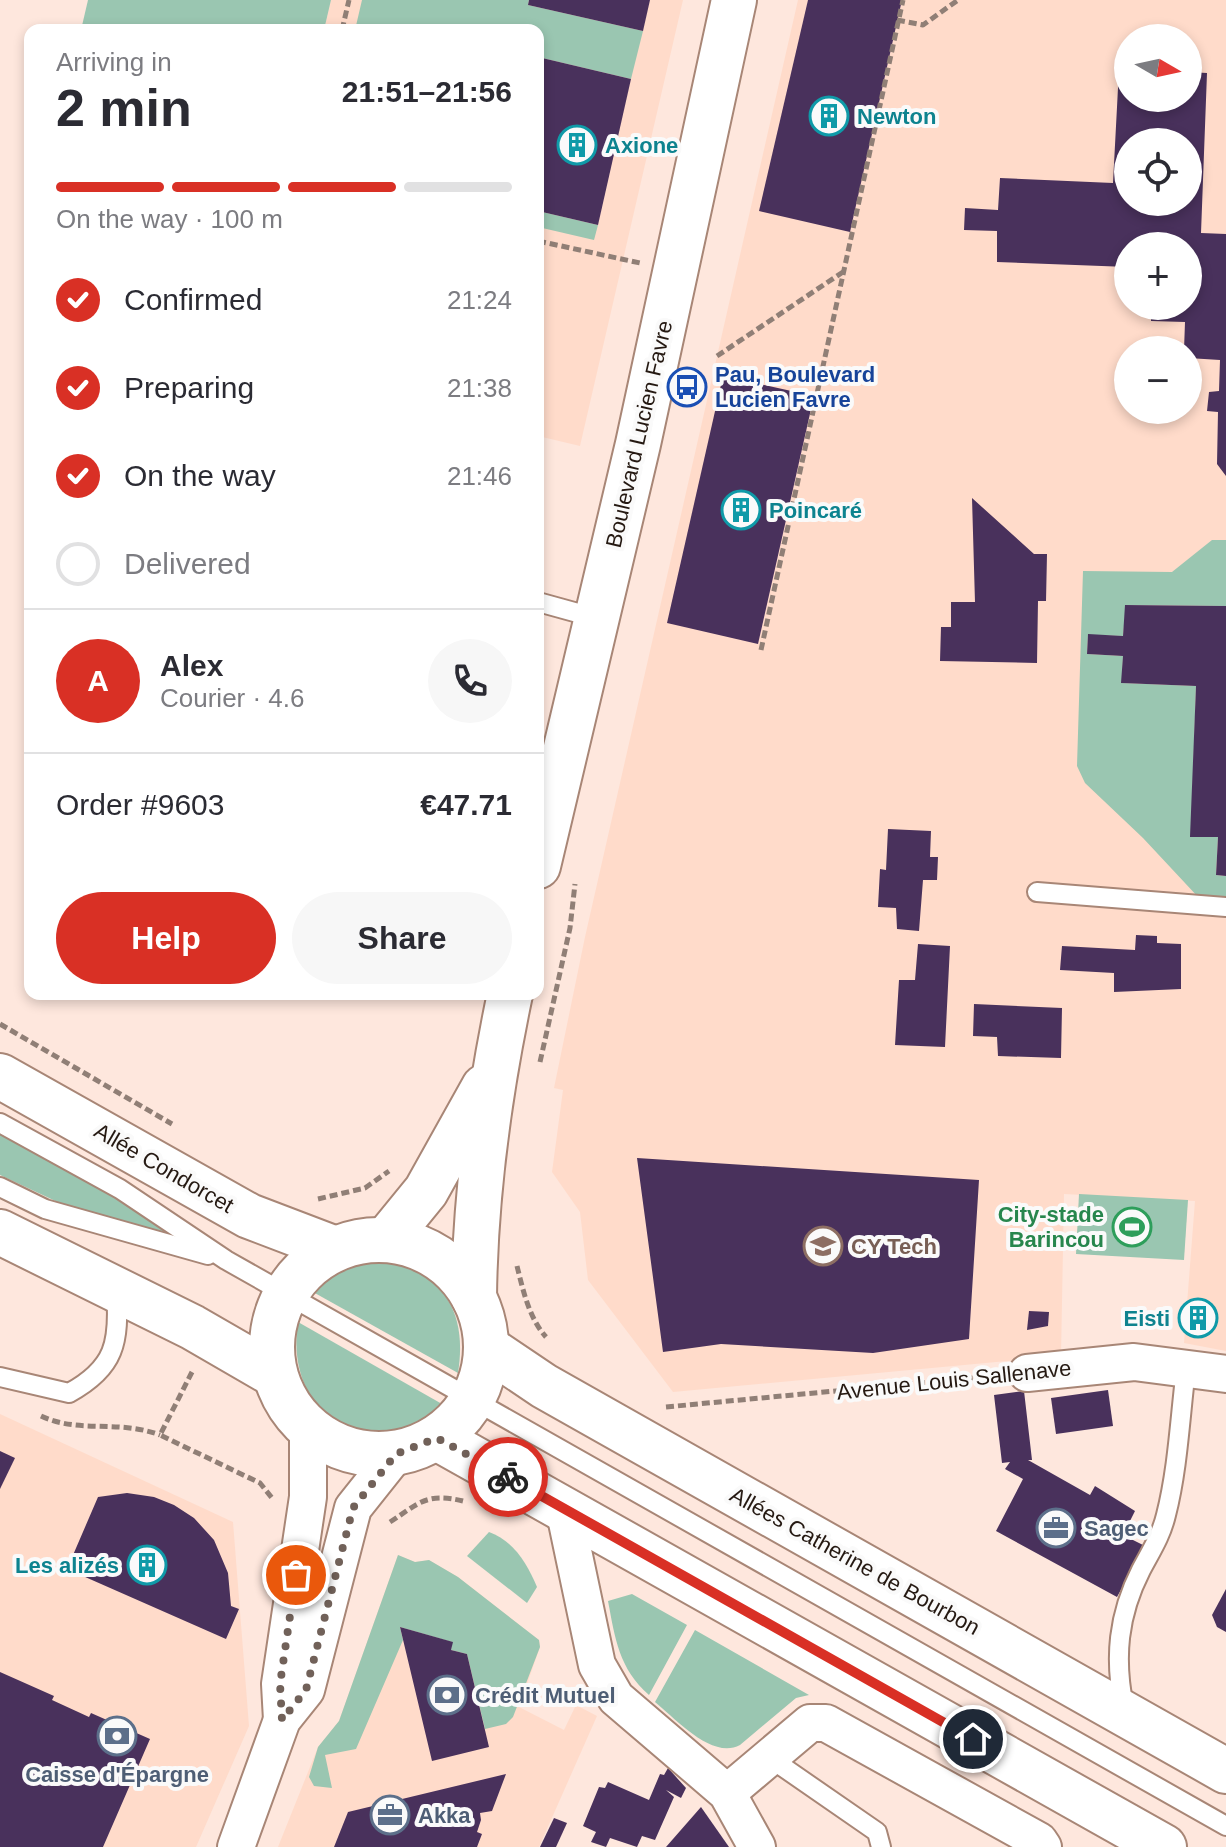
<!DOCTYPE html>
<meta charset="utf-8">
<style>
body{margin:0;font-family:Arial,sans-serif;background:#f7f7f7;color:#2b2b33;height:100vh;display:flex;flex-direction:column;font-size:30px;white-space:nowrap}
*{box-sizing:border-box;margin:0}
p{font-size:26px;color:#7c7c81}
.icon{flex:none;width:44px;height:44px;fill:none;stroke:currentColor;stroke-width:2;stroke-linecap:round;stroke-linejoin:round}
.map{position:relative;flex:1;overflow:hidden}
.sheet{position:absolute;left:24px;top:24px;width:520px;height:976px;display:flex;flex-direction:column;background:#fff;border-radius:16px;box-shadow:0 4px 12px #0003}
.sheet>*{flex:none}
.needle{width:52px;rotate:99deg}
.buttons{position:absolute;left:1114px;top:24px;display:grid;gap:16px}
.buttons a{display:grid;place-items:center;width:88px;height:88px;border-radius:50%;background:#fff;box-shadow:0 4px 12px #0003;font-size:40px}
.pin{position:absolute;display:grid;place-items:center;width:68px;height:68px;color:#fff;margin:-34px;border:4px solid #fff;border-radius:50%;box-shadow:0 2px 8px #0007}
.courier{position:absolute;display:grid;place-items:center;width:80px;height:80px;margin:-40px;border:6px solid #d93025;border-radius:50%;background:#fff;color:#222;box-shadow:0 2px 10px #0007}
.head em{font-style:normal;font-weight:700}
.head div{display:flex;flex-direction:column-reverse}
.head{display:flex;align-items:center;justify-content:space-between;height:136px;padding:0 32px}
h1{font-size:52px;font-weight:700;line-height:60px}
.bar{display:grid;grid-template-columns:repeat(4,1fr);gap:12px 8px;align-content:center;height:96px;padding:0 32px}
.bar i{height:10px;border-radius:6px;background:#e1e1e2}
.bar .current{background:#d93025}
.bar p{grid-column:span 4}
.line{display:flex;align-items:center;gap:20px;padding:0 32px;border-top:2px solid #e1e1e2}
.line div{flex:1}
.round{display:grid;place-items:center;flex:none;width:84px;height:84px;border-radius:42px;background:#f7f7f7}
ol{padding:0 32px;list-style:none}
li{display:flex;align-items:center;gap:24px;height:88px}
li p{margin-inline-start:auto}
li .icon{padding:8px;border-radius:50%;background:#d93025;color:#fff;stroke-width:4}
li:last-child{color:#7c7c81}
li i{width:44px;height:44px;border:4px solid #e1e1e2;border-radius:50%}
.primary-button{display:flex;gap:16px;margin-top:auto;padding:16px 32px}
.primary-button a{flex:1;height:92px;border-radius:48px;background:#d93025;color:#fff;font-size:32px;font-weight:700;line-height:92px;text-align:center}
.primary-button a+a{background:#f7f7f7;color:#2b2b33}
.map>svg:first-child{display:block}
.built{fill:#ffdbca;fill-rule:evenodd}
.green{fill:#9ac6b1}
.building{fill:#49315c;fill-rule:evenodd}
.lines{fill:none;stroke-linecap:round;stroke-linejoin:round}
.lane-casing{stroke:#a88676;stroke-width:22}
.street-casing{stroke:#a88676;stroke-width:40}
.secondary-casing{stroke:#a88676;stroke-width:48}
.path{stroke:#907f76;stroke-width:5;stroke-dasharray:8 4;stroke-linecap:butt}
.lane{stroke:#fff;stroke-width:18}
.street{stroke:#fff;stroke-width:36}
.secondary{stroke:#fff;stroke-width:44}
.done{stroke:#716159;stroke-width:8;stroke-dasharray:0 14.4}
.route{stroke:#d93025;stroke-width:10}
.labels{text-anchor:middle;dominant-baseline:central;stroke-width:8;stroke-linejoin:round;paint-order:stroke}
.culture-label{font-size:22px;font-weight:bold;fill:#0d838f;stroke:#fafafa;text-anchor:start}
.transit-label{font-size:22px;font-weight:bold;fill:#164399;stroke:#fafafa;text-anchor:start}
.street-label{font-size:22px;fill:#251912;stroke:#fafafa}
.leisure-label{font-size:22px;font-weight:bold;fill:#27864d;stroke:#fafafa;text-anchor:end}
.education-label{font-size:22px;font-weight:bold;fill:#785e54;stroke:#fafafa;text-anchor:start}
.service-label{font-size:22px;font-weight:bold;fill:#4e5e75;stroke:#fafafa;text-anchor:start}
</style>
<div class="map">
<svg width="1226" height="1847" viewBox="0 0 1226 1847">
<rect width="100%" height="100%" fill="#fee7dd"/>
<g class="built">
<polygon points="331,0 683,0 580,446 538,436 538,30 324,30"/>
<path d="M 798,0 L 1226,0 L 1226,1351 L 1184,1343 L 1195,1201 L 1064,1194 L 1061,1356 L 673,1392 L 588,1280 L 580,1212 L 552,1172 L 563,1090 L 554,1088 L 585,937 ZM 1128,38 L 1188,38 L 1188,98 L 1128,98 ZM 1128,142 L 1188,142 L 1188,202 L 1128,202 ZM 1128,246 L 1188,246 L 1188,306 L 1128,306 ZM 1128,350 L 1188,350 L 1188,410 L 1128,410 Z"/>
<polygon points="0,1414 233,1522 249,1726 196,1847 0,1847"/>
<polygon points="398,1555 415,1562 429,1560 458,1577 539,1640 540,1647 519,1707 564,1730 576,1705 597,1716 539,1847 278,1847 318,1747 339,1721"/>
</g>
<g class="green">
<polygon points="88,0 331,0 324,30 81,30"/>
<polygon points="362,0 529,0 528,5 643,31 631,79 538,57 538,30 355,30"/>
<polygon points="538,211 598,225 594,240 538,227"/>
<polygon points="1212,540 1226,540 1226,606 1126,605 1123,636 1088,635 1087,654 1123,656 1122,683 1196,686 1191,837 1218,837 1216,875 1226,876 1226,899 1199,898 1143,838 1085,783 1077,766 1083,571 1172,572"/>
<polygon points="0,1132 201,1247 64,1205 0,1175"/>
<polygon points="1079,1194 1188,1200 1184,1260 1076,1254"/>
<path d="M 378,1261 C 442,1270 468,1310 458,1373 L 313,1292 C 333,1273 351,1266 378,1261 Z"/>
<path d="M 298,1322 L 442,1404 C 373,1473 283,1416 298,1322 Z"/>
<path d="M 489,1532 C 514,1541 527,1564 537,1587 L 527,1603 L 467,1556 Z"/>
<polygon points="398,1555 415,1562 429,1560 458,1577 539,1640 540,1647 513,1717 506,1724 485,1729 467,1654 451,1650 452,1642 400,1627 403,1640 356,1749 325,1755 332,1788 314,1786 309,1777 318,1747 339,1721"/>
<path d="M 632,1594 L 687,1625 L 649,1695 C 619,1669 615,1638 608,1601 Z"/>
<path d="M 695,1630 L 809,1695 L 796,1698 L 740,1745 C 712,1760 676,1719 655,1702 Z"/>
</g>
<g class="building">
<polygon points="529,0 650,0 643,31 528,5"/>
<polygon points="808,0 902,0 850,232 759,211"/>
<polygon points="538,57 631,79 598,225 538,211"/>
<path d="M 1119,69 L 1128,70 L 1128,98 L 1188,98 L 1188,72 L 1207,73 L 1201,233 L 1226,234 L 1226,476 L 1217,464 L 1218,412 L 1207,411 L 1209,392 L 1219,391 L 1220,360 L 1188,358 L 1188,350 L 1184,350 L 1185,322 L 1151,321 L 1151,306 L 1188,306 L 1188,246 L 1128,246 L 1128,267 L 997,262 L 997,231 L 964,230 L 965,208 L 998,210 L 1000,178 L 1113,183 ZM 1128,142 L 1188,142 L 1188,202 L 1128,202 Z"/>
<polygon points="723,376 814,396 758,644 667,623"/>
<polygon points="972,498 1034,554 1047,554 1046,601 1038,601 1037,663 940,661 941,627 951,627 951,602 975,602"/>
<polygon points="1125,605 1226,606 1226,876 1216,875 1218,837 1190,837 1196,686 1121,683 1123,656 1087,654 1088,634 1123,636"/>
<polygon points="888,829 931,831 930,857 938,857 937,880 923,880 919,931 897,929 896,908 878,907 880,869 886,870"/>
<polygon points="1136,935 1157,936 1157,943 1181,944 1181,989 1114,992 1114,973 1060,970 1062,946 1135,950"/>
<polygon points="918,944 950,946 945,1047 895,1045 899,980 915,980"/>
<polygon points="974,1004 1062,1008 1061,1058 998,1056 997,1037 973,1036"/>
<polygon points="637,1158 979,1180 969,1339 873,1353 721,1344 663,1352"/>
<polygon points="1193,1309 1204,1309 1203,1328 1192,1327"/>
<polygon points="1029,1311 1049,1312 1048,1326 1027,1330"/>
<polygon points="1108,1390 1113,1426 1056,1434 1051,1398"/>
<polygon points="1024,1391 1032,1460 1028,1460 1090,1495 1095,1486 1135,1511 1123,1535 1145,1546 1117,1597 996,1531 1023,1479 1005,1469 1010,1462 1002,1463 994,1395"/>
<polygon points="0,1451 15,1458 0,1489"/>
<polygon points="127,1493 154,1497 174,1505 194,1518 214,1540 228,1573 231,1606 239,1609 226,1639 67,1569 98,1497"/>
<polygon points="1226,1589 1226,1632 1217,1627 1212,1615"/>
<polygon points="400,1627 453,1642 451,1650 467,1654 489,1747 432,1761"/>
<polygon points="0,1672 54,1696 52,1700 89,1717 91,1713 150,1739 103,1847 0,1847"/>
<polygon points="668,1768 686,1788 681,1798 666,1790 674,1797 655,1840 642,1836 637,1847 610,1838 606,1847 591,1842 596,1832 583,1826 599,1787 605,1788 608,1782 649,1800 660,1774 664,1775"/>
<polygon points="506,1774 492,1811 480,1813 481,1820 477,1832 482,1834 477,1847 334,1847 348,1812"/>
<polygon points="701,1807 729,1847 666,1847"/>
<polygon points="554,1818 567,1823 556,1847 540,1847"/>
</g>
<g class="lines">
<defs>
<g id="lane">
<polyline points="538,602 596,618"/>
<polyline points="1037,892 1226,907"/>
<polyline points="0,1123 120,1189 226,1260 1226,1826"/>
<polyline points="0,1187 45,1209 208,1255"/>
<path d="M 0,1377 L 69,1393 C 115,1368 120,1342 116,1292"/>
<path d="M 1124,1707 C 1114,1658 1118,1615 1141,1570 C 1151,1551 1161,1536 1166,1515 C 1178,1468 1180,1417 1186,1369"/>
<polyline points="770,1758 877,1832 881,1847"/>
</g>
<g id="street">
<polyline points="1027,1373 1134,1362 1226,1374"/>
<polyline points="564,1508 597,1665 616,1698 727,1793 757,1847"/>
<polyline points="282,1720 280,1684 308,1497 308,1429"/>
<polyline points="727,1793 810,1723 826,1723 1039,1841 1043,1847"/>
<polyline points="236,1847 282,1720 306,1690 353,1508 396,1454"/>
</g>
<g id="secondary">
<polyline points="538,866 638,444 734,0"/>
<polyline points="0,1076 249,1216 333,1248"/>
<polyline points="0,1232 192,1327 275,1375"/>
<circle cx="379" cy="1347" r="107"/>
<polyline points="386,1240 426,1191 484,1087"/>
<path d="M 474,1298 C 475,1196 489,1094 510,994"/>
<polyline points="486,1347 544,1386 1226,1771"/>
<polyline points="437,1438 1164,1847"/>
</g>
</defs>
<use href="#lane" class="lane-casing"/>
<use href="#street" class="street-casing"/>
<use href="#secondary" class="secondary-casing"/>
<g class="path">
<polyline points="897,20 923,25 958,0"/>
<polyline points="342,30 349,0"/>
<polyline points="538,241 640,263"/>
<polyline points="717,356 843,272"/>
<polyline points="761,650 903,0"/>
<polyline points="0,1024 172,1124"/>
<polyline points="540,1062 570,928 575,884"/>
<polyline points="318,1199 365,1188 389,1171"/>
<path d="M 517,1266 C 523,1290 529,1318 546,1337"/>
<polyline points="192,1372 160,1435 260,1483 272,1498"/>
<polyline points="666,1407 994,1376"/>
<path d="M 41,1416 C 79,1434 117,1419 160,1435"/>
<path d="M 390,1522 C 418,1504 426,1492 463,1501"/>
</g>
<use href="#lane" class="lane"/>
<use href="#street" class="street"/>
<use href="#secondary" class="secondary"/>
</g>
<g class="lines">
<polyline class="done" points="296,1575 280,1684 282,1720 306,1690 353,1508 396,1454 437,1438 508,1477"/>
<polyline class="route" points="508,1477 973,1739"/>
</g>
<defs>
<symbol id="building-ring" viewBox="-11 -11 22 22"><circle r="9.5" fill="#fafafa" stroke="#0f9aa8" stroke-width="1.5"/><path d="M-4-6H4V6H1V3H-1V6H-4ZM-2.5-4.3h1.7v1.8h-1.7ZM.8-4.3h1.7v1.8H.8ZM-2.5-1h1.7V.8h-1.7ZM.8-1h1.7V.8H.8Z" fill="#0f9aa8"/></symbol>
<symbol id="bus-ring" viewBox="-11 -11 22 22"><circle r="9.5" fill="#fafafa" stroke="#1a4fb4" stroke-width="1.5"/><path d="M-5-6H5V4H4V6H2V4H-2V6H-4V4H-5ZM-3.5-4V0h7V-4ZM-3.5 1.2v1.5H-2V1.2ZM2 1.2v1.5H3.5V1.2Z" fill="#1a4fb4"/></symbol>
<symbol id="stadium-ring" viewBox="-11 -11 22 22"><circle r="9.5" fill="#fafafa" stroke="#2e9e5b" stroke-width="1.5"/><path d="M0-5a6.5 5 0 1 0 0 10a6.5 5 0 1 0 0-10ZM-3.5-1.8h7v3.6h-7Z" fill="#2e9e5b"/></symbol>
<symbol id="university-ring" viewBox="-11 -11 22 22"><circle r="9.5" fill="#fafafa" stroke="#8d6e63" stroke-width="1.5"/><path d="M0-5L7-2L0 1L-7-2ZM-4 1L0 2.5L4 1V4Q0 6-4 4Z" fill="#8d6e63"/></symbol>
<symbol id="office-ring" viewBox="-11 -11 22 22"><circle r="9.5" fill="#fafafa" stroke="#5c6f8a" stroke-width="1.5"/><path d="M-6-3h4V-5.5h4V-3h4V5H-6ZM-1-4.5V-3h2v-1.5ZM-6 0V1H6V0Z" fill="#5c6f8a"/></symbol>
<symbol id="bank-ring" viewBox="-11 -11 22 22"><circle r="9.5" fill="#fafafa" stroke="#5c6f8a" stroke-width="1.5"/><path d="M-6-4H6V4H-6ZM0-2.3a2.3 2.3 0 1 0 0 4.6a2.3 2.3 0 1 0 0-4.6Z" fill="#5c6f8a"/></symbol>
</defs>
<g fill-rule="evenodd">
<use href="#building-ring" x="807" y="94" width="44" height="44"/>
<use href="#building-ring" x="555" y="123" width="44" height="44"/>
<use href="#bus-ring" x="665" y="365" width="44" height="44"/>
<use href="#building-ring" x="719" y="488" width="44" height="44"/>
<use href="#stadium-ring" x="1110" y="1205" width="44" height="44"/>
<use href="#university-ring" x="801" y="1224" width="44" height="44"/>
<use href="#building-ring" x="1176" y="1296" width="44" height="44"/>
<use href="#office-ring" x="1034" y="1506" width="44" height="44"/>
<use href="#building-ring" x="125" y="1543" width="44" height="44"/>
<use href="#bank-ring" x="425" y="1673" width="44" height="44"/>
<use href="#bank-ring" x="95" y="1714" width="44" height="44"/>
<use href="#office-ring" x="368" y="1793" width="44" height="44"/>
</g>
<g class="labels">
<g class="culture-label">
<text x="857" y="116">Newton</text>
<text x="605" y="145">Axione</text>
<text x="769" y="510">Poincaré</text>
<text x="1170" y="1318" text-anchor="end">Eisti</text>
<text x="119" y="1565" text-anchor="end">Les alizés</text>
</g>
<g class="transit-label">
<text x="715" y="374">Pau, Boulevard<tspan x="715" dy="25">Lucien Favre</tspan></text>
</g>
<g class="street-label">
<text transform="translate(639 434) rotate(-77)">Boulevard Lucien Favre</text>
<text transform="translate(164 1168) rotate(30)">Allée Condorcet</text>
<text transform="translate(954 1380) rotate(-6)">Avenue Louis Sallenave</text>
<text transform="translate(855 1561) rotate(29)">Allées Catherine de Bourbon</text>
</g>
<g class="leisure-label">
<text x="1104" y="1214">City-stade<tspan x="1104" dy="25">Barincou</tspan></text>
</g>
<g class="education-label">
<text x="851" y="1246">CY Tech</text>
</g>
<g class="service-label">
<text x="1084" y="1528">Sagec</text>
<text x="475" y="1695">Crédit Mutuel</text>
<text x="117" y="1774" text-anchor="middle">Caisse d'Épargne</text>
<text x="418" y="1815">Akka</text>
</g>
</g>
</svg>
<div class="buttons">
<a><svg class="needle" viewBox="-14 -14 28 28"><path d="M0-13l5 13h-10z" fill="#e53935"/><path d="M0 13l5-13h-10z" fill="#7c7c81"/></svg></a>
<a><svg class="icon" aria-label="locate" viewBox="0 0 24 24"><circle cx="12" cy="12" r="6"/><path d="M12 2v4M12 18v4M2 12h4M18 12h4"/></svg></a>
<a>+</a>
<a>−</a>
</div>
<div class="pin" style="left:296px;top:1575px;background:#ea580c"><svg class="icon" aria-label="bag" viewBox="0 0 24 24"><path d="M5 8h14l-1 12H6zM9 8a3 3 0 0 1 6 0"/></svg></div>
<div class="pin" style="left:973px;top:1739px;background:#1f2937"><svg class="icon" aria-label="home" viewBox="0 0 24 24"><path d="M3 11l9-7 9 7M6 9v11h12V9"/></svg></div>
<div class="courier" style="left:508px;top:1477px"><svg class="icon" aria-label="bike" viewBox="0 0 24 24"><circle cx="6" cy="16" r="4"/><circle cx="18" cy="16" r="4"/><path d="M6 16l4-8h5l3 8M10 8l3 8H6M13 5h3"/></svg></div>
<section class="sheet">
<div class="head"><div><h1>2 min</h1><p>Arriving in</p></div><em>21:51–21:56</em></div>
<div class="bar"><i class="current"></i><i class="current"></i><i class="current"></i><i></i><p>On the way · 100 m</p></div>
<ol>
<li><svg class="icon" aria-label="check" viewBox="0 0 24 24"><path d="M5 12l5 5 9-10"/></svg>Confirmed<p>21:24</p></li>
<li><svg class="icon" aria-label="check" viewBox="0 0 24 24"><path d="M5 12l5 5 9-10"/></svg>Preparing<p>21:38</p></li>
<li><svg class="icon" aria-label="check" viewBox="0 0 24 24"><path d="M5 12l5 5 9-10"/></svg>On the way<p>21:46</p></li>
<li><i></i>Delivered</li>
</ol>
<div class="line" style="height:144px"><b class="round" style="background:#d93025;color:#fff">A</b><div><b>Alex</b><p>Courier · 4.6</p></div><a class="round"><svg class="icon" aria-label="phone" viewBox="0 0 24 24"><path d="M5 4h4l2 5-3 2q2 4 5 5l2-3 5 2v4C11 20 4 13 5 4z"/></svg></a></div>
<div class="line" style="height:104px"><div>Order #9603</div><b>€47.71</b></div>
<div class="primary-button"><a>Help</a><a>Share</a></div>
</section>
</div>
